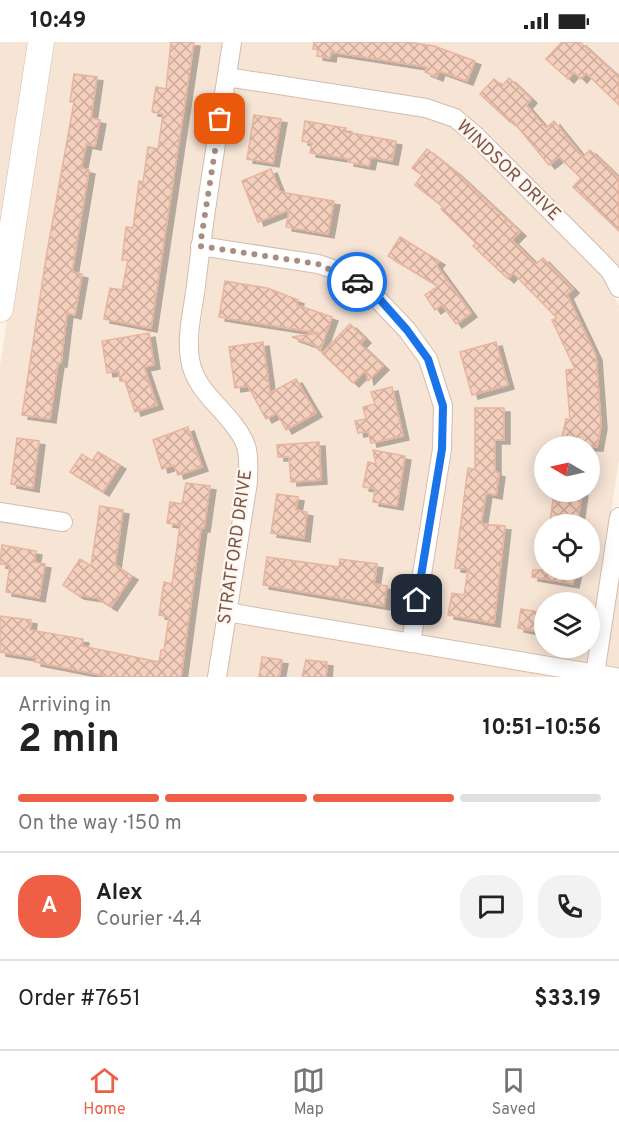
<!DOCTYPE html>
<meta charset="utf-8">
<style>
body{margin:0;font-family:Overpass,sans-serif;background:#f2f2f2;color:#222;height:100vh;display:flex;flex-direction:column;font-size:22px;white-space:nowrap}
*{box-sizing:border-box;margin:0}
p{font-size:20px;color:#767676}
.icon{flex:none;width:33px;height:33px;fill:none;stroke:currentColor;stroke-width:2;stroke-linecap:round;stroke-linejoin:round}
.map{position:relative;height:635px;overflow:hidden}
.details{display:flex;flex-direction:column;background:#fff;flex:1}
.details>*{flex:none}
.needle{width:39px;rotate:279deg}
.controls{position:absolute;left:534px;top:394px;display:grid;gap:12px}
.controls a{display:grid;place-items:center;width:66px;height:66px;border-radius:50%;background:#fff;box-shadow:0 3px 15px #0003;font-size:30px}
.pin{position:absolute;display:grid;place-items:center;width:51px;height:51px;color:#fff;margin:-26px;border-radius:12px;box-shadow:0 3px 9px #0006}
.courier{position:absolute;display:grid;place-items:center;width:60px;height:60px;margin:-30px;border:4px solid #1a73e8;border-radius:50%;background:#fff;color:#222;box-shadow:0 2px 8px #0007}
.overview em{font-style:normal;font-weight:700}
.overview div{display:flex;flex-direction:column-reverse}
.overview{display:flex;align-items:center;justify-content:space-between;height:102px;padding:0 18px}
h1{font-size:39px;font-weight:700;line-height:45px}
.bar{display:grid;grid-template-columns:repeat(4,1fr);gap:9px 6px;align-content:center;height:72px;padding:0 18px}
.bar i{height:8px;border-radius:4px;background:#e0e0e0}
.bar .current{background:#ee5f46}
.bar p{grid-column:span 4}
.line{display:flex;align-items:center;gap:15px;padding:0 18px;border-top:2px solid #e0e0e0}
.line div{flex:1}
.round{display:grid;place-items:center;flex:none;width:63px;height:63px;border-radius:24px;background:#f2f2f2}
.status{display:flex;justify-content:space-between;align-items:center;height:42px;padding:0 30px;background:#fff;direction:ltr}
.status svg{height:16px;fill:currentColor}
.tab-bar{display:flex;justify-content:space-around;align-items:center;height:84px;border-top:2px solid #e0e0e0;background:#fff;font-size:16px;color:#767676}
.tab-bar a{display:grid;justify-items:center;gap:3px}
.tab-bar .current{color:#ee5f46}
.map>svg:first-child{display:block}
.residential{fill:#f6e4d5;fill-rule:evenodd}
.building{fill:url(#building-cross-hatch);stroke:#e8b49d;stroke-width:1.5;filter:url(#shadow)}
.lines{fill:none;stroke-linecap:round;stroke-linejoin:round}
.street-casing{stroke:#d3bcaf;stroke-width:20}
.secondary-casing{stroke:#d7bbab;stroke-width:27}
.street{stroke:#fff;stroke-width:18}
.secondary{stroke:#fff;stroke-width:26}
.done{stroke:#a88e80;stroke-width:6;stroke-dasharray:0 10.8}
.route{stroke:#1a73e8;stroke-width:8}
.labels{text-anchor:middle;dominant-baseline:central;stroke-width:4.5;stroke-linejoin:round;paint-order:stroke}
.street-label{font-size:18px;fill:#7a5749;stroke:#fff7ef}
</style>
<div class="status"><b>10:49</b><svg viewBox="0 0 49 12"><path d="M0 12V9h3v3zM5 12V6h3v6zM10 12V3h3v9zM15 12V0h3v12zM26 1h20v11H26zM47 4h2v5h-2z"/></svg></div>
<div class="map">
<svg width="619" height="635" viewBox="0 0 619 635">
<defs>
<pattern id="building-cross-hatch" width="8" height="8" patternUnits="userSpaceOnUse" patternTransform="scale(1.5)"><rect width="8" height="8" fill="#f5cfbd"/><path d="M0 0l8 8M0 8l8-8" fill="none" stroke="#cbab9c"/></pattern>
<filter id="shadow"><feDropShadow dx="6" dy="4" stdDeviation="0" flood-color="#0004"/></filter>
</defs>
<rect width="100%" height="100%" fill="#fef3e7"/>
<g class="residential">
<polygon points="0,0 32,0 0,184"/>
<polygon points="50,0 223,0 190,211 180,307 186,337 196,352 230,390 237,403 239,417 239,439 208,635 0,635 0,478 70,489 73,474 0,462 0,324"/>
<polygon points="241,0 619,0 619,229 482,88 237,28"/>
<path d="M 235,44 L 424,73 L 450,83 L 469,98 L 603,233 L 619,264 L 619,417 L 588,622 L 421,594 L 450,408 L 414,283 L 372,239 L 210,198 ZM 544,405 L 590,405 L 590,450 L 544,450 ZM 544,483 L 590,483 L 590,528 L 544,528 ZM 544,561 L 590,561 L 590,606 L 544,606 Z"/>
<polygon points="208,214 330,234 362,252 400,292 420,320 434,365 433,406 403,591 237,563 257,441 257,417 253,398 244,382 210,343 199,319 198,308"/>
<polygon points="619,534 619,628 605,625"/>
<polygon points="235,579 567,635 226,635"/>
</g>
<g class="building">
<polygon points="171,0 194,0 151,286 104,277 110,246 122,248 128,218 122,218 126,185 133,186 139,139 143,140 148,105 158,107 163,72 152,70 156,45 166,47"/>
<polygon points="314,0 408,0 434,4 475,19 467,39 439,29 437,35 425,30 427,25 331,10 330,16 317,14 318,8 313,7"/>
<polygon points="562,0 580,0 613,30 619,37 619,63 586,31 581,37 574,30 568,37 546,17"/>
<polygon points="74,32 97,35 91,76 100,78 95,104 86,102 81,126 89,128 72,230 82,232 75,273 67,271 61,321 58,321 50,377 22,373 46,216 74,60 70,60"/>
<polygon points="509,36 531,57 526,63 546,86 554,79 583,115 590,108 619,136 619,189 573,145 581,136 559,115 549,123 512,78 510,80 480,52 494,37 502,44"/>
<polygon points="254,73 281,77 273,121 247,117"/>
<polygon points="305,79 346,86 345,90 396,99 392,119 371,115 369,124 348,120 349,117 310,111 312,101 302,99"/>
<polygon points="427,107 456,130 520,190 512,198 536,222 543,216 573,247 567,253 596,314 601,383 597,405 560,405 566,377 570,378 566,328 575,327 552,278 557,276 513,231 508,237 473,204 476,201 441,167 443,165 415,143 422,133 412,126"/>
<polygon points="271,127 280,150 334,159 328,192 286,185 289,168 258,180 242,139"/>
<polygon points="400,195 439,219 436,223 471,271 456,282 442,263 435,268 425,253 438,244 388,214"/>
<polygon points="225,239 267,246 298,258 297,263 332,275 320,309 314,303 292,295 319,291 219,275"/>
<polygon points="350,282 365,297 360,302 383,324 368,339 366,328 353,341 322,311"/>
<polygon points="149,291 154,323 144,325 157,363 135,370 125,339 120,339 119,329 107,331 102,299"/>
<polygon points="263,300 270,351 296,337 316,371 286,388 277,371 266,377 248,344 235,346 229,305"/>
<polygon points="496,300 508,343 472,353 460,310"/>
<polygon points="392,345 403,394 371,401 368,389 358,391 355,379 366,377 363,365 375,362 371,350"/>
<polygon points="475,366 504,366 504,398 495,398 495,430 499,431 496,453 486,451 481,482 505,484 494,581 448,573 452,551 464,553 468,527 455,526 468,426 475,427"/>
<polygon points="188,385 202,425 178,433 174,423 162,427 153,398"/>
<polygon points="17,396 39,399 33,446 11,442"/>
<polygon points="319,400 321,438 291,440 289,415 278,415 277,403"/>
<polygon points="373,408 405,414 397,464 373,460 375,447 363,445 368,420 376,422"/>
<polygon points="98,410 120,423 103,450 70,430 82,412 92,419"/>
<polygon points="186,441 210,444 204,486 201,486 181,635 111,635 35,620 36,616 0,610 0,574 31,578 30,588 83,597 82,604 159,620 161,608 164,608 169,575 159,573 164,540 172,542 180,483 167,481 170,460 182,462"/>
<polygon points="554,450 582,450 577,483 550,480"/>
<polygon points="277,452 298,455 296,468 307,470 304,496 271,491"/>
<polygon points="100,464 123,468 115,523 132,534 111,565 97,556 78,553 63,543 80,517 91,524"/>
<polygon points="2,503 36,509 34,520 45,522 39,556 6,550 10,523 0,522"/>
<polygon points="267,515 339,525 340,517 377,522 374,542 387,544 384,564 263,543"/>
<polygon points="533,528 576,528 573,542 532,535"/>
<polygon points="521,567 544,571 544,591 518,586"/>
<polygon points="262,615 282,618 279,635 259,635"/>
<polygon points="306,618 327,620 326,635 302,635"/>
</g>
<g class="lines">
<defs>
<g id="street">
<polyline points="227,35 426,66 455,76 475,93 610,229 619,246"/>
<polyline points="200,204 318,222 333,227 367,246 407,288 428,317 443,364 442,407 411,601"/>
<polyline points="0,470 63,480"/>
<polyline points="227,570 615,635"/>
<polyline points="595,632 619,475"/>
<path d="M 217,635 L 248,440 C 248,427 250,410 244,399 C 230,369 195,352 190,317 C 186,294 193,267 196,244 C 205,162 220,81 232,0"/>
</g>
<polyline id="secondary" points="0,267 41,0"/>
</defs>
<use href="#street" class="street-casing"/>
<use href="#secondary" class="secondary-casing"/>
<use href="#street" class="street"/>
<use href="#secondary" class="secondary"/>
</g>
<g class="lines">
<polyline class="done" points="220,77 200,204 318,222 357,240"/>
<polyline class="route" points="357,240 376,253 407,288 428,317 443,364 442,407 417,558"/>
</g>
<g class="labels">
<g class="street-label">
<text transform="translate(508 129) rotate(44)">WINDSOR DRIVE</text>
<text transform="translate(236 505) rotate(-82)">STRATFORD DRIVE</text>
</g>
</g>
</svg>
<div class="controls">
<a><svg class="needle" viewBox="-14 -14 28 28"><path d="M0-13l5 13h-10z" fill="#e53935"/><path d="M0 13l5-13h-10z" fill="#767676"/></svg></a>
<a><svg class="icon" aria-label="locate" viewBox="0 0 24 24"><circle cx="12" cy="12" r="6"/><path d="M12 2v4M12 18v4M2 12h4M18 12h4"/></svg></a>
<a><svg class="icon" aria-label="layers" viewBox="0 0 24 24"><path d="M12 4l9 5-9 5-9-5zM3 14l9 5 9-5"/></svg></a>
</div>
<div class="pin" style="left:220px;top:77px;background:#ea580c"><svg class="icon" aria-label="bag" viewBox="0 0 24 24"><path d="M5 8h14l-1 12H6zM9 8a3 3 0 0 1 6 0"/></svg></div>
<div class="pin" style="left:417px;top:558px;background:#1f2937"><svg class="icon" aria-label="home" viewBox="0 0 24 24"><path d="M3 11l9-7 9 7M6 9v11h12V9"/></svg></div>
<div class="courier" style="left:357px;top:240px"><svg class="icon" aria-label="car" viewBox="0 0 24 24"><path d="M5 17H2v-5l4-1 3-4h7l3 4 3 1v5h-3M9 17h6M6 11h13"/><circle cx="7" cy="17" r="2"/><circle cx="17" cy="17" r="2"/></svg></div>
</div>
<section class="details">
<div class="overview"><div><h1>2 min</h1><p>Arriving in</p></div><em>10:51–10:56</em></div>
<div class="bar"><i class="current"></i><i class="current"></i><i class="current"></i><i></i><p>On the way · 150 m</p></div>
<div class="line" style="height:108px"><b class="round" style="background:#ee5f46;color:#fff">A</b><div><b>Alex</b><p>Courier · 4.4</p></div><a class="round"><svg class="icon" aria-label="chat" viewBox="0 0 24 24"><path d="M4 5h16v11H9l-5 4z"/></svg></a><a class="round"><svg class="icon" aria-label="phone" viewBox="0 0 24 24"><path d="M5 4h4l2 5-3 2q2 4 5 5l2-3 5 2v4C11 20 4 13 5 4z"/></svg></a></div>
<div class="line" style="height:78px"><div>Order #7651</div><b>$33.19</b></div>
</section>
<nav class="tab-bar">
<a class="current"><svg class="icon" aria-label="home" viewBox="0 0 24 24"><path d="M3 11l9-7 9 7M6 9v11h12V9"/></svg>Home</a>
<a><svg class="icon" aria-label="map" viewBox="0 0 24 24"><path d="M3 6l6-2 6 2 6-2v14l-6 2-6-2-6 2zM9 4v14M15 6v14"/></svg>Map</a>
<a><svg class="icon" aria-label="saved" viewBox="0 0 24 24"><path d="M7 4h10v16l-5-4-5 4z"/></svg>Saved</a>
</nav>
